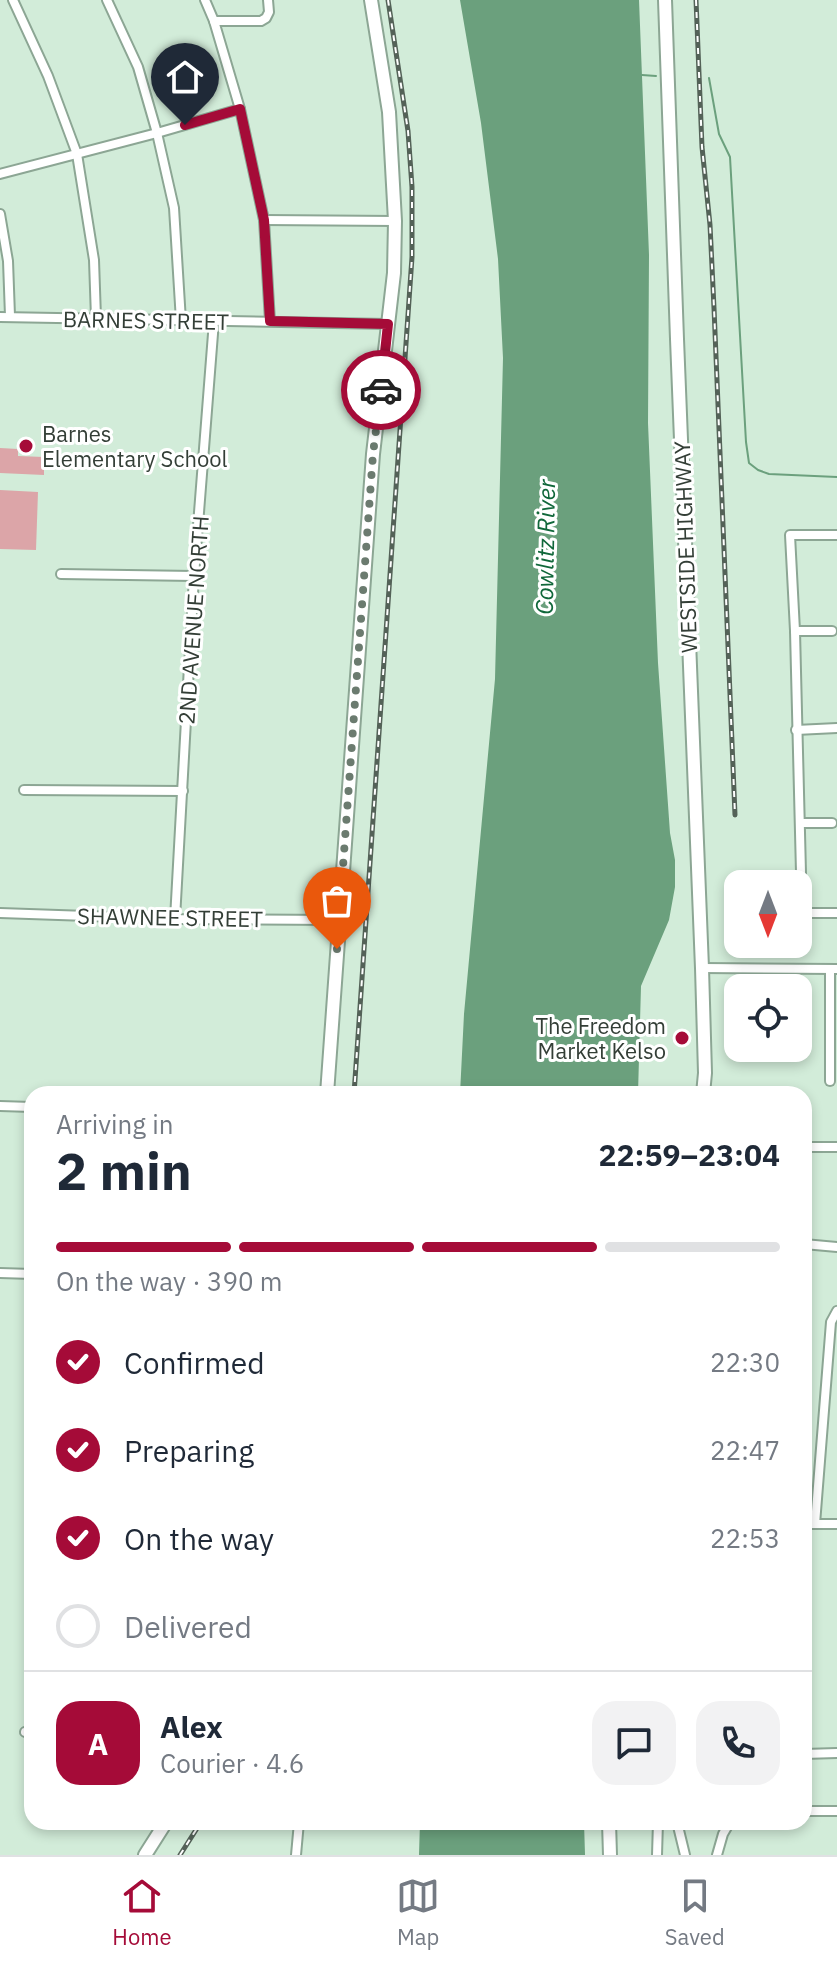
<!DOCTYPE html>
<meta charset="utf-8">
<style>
body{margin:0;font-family:"IBM Plex Sans",sans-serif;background:#f2f2f3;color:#1f2937;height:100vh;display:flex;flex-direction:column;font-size:30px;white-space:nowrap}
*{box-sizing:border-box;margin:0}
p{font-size:26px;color:#747a83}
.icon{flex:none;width:44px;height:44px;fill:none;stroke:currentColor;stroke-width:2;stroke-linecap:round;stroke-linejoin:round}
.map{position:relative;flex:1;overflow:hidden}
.panel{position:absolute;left:24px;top:1086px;width:788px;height:744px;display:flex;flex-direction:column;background:#fff;border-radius:24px;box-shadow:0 4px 12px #0003}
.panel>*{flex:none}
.needle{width:52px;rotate:180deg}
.buttons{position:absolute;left:724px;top:870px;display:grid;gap:16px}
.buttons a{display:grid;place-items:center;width:88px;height:88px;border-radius:16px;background:#fff;box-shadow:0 4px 12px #0003;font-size:40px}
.pin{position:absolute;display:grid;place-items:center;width:68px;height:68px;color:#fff;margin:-82px -34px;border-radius:50% 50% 50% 0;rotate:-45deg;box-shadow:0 0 8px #0007}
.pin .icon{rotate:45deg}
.courier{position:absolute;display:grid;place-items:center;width:80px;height:80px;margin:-40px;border:6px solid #a50b38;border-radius:50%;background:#fff;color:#222;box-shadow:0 2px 10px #0007}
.summary em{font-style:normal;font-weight:700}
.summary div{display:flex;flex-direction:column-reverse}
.summary{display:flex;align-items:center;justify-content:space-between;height:136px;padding:0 32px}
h1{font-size:52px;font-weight:700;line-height:60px}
.bar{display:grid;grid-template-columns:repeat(4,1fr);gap:12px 8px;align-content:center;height:96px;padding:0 32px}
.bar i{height:10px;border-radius:6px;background:#e0e1e3}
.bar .selected{background:#a50b38}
.bar p{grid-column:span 4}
.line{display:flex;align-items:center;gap:20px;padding:0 32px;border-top:2px solid #e0e1e3}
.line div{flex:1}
.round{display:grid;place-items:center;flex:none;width:84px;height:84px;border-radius:24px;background:#f2f2f3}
ol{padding:0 32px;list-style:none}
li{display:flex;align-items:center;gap:24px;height:88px}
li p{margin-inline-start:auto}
li .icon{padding:8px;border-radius:50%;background:#a50b38;color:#fff;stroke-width:4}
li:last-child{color:#747a83}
li i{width:44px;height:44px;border:4px solid #e0e1e3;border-radius:50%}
.tab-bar{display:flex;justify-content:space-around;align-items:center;height:112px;border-top:2px solid #e0e1e3;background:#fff;font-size:22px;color:#747a83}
.tab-bar a{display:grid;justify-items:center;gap:4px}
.tab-bar .selected{color:#a50b38}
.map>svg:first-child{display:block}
.green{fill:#dca5a8}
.water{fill:#6ba07d}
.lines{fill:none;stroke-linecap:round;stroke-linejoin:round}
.stream{stroke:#6ba07d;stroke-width:2}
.street-casing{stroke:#8ca694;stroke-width:12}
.secondary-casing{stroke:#8ca694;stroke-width:16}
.street{stroke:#fff;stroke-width:8}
.secondary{stroke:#fff;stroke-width:12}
.rail-casing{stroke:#546258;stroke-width:5}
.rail{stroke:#fff;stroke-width:2;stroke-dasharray:6;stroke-linecap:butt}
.done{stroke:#6b7b6f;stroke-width:8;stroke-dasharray:0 14.4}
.route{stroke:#a50b38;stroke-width:10}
.poi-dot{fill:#a50b38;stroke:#fff;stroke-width:3}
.labels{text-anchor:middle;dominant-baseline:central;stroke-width:6;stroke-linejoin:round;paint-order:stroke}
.street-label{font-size:22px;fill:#333e36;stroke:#fff}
.poi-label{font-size:22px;fill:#333e36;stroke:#fff;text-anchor:start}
.water-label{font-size:24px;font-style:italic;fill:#10673a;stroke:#fff}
</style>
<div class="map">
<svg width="837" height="1855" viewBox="0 0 837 1855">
<rect width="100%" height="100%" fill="#d2ecd9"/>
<g class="green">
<polygon points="0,448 18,449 18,456 44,457 44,475 0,473"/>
<polygon points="0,490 38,492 36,550 0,549"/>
</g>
<g class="water">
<polygon points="460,0 639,0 649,255 648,423 658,663 670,833 675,860 675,887 669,920 641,986 638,1094 460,1094 464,1014 495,679 503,358 498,259 481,123"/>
<polygon points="420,1822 584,1822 585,1855 419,1855"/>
</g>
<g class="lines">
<g class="stream">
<polyline points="642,75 656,76"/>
<polyline points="709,78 719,134 730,157 746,442 749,463 758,470 769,474 837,477"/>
</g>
<defs>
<g id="street">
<polyline points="13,0 48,76 77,154 94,260 96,318"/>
<polyline points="107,0 138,67 157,133 174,208 181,321"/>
<polyline points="205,0 214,21 240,109 264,220 270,321"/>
<polyline points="214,21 261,21 266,18 269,12 268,0"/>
<polyline points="0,174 157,133 240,109"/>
<polyline points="0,214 8,261 10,316"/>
<polyline points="264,220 395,221"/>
<polyline points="0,317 388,324"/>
<polyline points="837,535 790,535 795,631 802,913 837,913"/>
<polyline points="61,574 194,576"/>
<polyline points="795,631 832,631"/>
<polyline points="796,730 837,728"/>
<polyline points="24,790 183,791"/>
<polyline points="800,823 832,823"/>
<polyline points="0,913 175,919 339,920"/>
<polyline points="175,919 194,576 214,321"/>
<polyline points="702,968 837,969"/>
<polyline points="830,969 830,1081"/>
<polyline points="0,1106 32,1107"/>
<polyline points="804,1147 837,1147"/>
<polyline points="804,1244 837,1247"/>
<polyline points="0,1273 32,1274"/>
<polyline points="804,1524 837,1524"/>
<polyline points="815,1524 831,1322 837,1311"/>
<polyline points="25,1732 32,1733"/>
<polyline points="804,1754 837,1753"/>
<polyline points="804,1811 837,1811"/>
<polyline points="677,1822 685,1855"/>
<polyline points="296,1855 299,1822"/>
<polyline points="657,1855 658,1822"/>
<polyline points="717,1855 723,1834 730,1822"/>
</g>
<g id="secondary">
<polyline points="665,0 677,339 702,968 705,1073 703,1094"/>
<polyline points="327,1094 373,454 394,273 395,221 389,112 371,0"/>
<polyline points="609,1822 610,1855"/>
<polyline points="145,1855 166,1822"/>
</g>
</defs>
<use href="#street" class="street-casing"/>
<use href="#secondary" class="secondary-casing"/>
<use href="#street" class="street"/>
<use href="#secondary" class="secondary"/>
<defs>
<g id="rail">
<polyline points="696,0 702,147 710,225 714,308 735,815"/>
<polyline points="354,1094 412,257 412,187 408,131 388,0"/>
<polyline points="180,1855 201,1822"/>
</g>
</defs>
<use href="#rail" class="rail-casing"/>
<use href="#rail" class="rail"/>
</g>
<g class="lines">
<polyline class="done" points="337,949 373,454 381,390"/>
<polyline class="route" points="185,125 240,109 264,220 270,321 388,324 381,390"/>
</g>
<g class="poi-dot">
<circle cx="26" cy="446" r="8"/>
<circle cx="682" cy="1038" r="8"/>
</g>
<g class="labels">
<g class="street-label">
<text transform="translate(146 320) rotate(1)">BARNES STREET</text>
<text transform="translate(685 547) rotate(-92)">WESTSIDE HIGHWAY</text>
<text transform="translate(193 620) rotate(-86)">2ND AVENUE NORTH</text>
<text transform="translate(170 917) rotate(1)">SHAWNEE STREET</text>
</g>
<g class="poi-label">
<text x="42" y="433">Barnes<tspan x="42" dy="25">Elementary School</tspan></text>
<text x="666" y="1025" text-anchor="end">The Freedom<tspan x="666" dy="25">Market Kelso</tspan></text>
</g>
<g class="water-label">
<text transform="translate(545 547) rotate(-89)">Cowlitz River</text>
</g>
</g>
</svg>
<div class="buttons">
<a><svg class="needle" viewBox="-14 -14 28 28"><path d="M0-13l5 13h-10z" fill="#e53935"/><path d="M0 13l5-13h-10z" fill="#747a83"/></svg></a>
<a><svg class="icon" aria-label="locate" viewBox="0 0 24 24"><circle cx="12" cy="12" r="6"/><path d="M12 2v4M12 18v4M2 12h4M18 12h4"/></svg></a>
</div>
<div class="pin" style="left:337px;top:949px;background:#ea580c"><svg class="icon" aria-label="bag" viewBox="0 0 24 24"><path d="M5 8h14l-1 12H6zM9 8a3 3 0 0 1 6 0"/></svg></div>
<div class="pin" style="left:185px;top:125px;background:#1f2937"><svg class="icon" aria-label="home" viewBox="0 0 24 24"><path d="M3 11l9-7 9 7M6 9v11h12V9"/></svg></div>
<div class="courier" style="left:381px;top:390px"><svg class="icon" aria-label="car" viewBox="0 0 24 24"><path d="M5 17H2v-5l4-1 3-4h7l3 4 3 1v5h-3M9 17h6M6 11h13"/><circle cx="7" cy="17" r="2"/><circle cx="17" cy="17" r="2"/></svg></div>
<section class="panel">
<div class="summary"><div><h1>2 min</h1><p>Arriving in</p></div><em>22:59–23:04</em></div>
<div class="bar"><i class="selected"></i><i class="selected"></i><i class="selected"></i><i></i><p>On the way · 390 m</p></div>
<ol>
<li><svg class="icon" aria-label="check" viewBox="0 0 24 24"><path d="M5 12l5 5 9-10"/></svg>Confirmed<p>22:30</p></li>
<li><svg class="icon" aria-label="check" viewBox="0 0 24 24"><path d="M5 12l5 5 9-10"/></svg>Preparing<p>22:47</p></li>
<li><svg class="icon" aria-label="check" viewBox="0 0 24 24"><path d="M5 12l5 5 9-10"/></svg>On the way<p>22:53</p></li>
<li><i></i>Delivered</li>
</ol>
<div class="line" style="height:144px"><b class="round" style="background:#a50b38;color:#fff">A</b><div><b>Alex</b><p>Courier · 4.6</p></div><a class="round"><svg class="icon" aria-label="chat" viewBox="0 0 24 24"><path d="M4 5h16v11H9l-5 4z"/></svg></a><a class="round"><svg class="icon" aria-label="phone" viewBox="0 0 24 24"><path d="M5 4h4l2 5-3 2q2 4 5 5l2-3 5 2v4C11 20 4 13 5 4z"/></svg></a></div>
</section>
</div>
<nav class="tab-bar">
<a class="selected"><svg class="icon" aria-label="home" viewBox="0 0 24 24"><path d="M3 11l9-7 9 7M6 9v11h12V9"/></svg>Home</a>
<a><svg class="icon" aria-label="map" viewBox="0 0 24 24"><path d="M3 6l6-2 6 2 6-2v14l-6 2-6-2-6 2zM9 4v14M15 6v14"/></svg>Map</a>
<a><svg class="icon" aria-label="saved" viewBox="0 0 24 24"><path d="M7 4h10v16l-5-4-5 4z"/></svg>Saved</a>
</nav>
